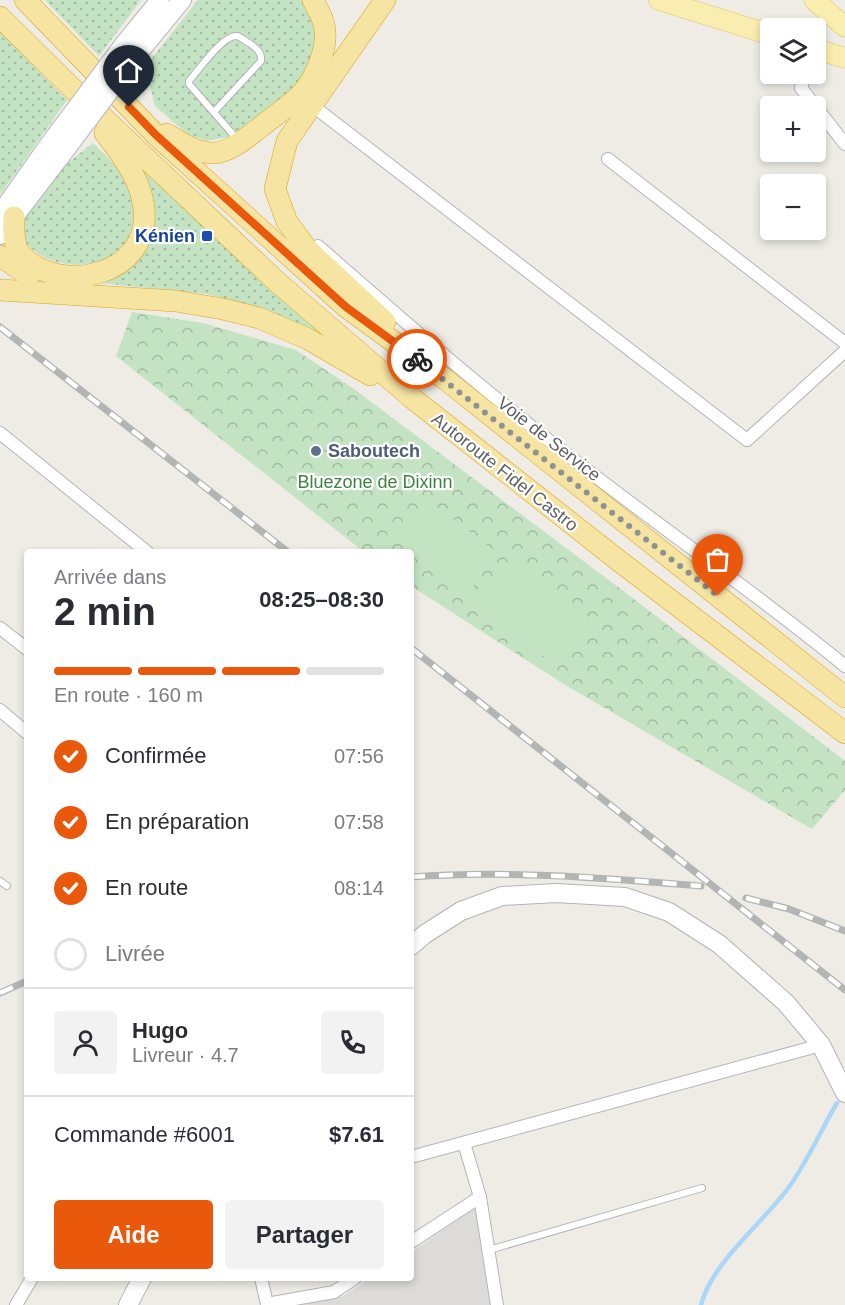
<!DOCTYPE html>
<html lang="fr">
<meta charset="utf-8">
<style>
body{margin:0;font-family:Helvetica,sans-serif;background:#f2f2f3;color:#2b2b33;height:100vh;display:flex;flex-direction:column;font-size:22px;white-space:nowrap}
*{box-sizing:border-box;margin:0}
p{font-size:20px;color:#7c7c81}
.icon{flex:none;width:33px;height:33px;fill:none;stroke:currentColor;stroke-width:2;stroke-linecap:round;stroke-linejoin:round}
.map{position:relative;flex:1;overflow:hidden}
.details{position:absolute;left:24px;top:549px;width:390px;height:732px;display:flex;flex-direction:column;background:#fff;border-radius:6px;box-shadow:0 3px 9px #0003}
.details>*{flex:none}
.tools{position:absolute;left:760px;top:18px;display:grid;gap:12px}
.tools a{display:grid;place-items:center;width:66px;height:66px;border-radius:6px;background:#fff;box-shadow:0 3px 9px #0003;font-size:30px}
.pin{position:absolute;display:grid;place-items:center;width:51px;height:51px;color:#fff;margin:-62px -26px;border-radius:50% 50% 50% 0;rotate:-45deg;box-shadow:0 0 6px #0007}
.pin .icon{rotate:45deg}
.courier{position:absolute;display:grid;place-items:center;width:60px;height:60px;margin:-30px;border:4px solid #ea580c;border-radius:50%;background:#fff;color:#222;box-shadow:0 2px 8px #0007}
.overview em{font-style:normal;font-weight:700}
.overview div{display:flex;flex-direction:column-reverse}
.overview{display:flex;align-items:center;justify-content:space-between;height:102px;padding:0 30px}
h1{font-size:39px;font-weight:700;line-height:45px}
.bar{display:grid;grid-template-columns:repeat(4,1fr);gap:9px 6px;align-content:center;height:72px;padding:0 30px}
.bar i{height:8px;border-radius:4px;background:#e1e1e2}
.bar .current{background:#ea580c}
.bar p{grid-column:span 4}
.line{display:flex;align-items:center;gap:15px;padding:0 30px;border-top:2px solid #e1e1e2}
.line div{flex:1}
.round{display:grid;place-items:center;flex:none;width:63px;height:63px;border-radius:6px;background:#f2f2f3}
ol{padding:0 30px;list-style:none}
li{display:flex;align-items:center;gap:18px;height:66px}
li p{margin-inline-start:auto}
li .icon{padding:6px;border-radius:50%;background:#ea580c;color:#fff;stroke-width:4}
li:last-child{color:#7c7c81}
li i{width:33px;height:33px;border:3px solid #e1e1e2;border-radius:50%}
.primary-button{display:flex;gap:12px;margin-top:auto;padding:12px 30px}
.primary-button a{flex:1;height:69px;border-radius:6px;background:#ea580c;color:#fff;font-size:24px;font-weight:700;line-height:69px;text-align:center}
.primary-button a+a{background:#f2f2f3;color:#2b2b33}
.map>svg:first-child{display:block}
.industrial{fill:#dddbd7}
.grass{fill:url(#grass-dots)}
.park{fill:url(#park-crowns)}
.pitch{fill:#c3e3c3}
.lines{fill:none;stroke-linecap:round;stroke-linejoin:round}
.stream{stroke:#aad6f8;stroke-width:4.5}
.service-casing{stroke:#b2b5b9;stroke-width:8}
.minor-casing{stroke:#b2b5b9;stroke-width:14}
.secondary-casing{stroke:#b1b4b8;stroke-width:20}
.primary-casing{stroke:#e6c365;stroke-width:21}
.trunk-casing{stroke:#e0a112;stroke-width:22}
.service{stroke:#fff;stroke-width:6}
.minor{stroke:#fff;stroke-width:12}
.secondary{stroke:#fff;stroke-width:18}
.primary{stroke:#f9edaf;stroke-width:20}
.trunk{stroke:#f6e5a2;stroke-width:21}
.rail-casing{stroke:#b3b4b4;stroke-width:7}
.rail{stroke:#fff;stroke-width:4.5;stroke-dasharray:14;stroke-linecap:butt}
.secondary-bridge-casing{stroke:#b1b4b8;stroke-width:20;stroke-linecap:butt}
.secondary-bridge{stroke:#fff;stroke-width:18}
.done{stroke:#909191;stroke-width:6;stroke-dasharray:0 10.8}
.route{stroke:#ea580c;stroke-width:8}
.transit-dot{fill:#1a4fb4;stroke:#fff;stroke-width:2}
.service-dot{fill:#5c6f8a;stroke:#fff;stroke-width:2}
.labels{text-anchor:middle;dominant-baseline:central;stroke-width:4.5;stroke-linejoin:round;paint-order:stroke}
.transit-label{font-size:18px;font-weight:bold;fill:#164399;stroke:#fff;text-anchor:end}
.street-label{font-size:18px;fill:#5d6064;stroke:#fff}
.service-label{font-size:18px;font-weight:bold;fill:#4e5e75;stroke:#fff;text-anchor:start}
.park-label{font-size:18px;fill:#3c8340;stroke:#fff}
</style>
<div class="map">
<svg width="845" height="1305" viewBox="0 0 845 1305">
<defs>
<pattern id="grass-dots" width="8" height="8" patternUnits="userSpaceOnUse" patternTransform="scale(1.5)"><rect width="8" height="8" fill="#c3e3c3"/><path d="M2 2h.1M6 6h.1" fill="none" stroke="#a2bba2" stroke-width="1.8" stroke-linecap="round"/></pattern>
<pattern id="park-crowns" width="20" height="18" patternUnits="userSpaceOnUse" patternTransform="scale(1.5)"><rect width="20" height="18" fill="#c3e3c3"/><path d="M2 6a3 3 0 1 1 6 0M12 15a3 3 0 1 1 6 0" fill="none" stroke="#a2bba2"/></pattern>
</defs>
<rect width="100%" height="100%" fill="#eeece5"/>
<polygon class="industrial" points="475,1208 499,1305 301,1305 343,1296 371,1278 411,1278 411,1252"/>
<g class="grass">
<polygon points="45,0 141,0 99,56"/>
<polygon points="198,0 307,0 317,37 313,57 303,76 286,96 237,135 207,141 187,134 155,106 145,67"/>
<polygon points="0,31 67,100 0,195"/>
<path d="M 93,143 C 110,159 128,178 136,201 C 137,205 136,211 136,215 C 137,219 137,224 137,229 C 136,233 133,237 130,240 C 109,271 59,272 32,249 C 26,244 21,238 22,230 C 28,193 66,164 93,143 Z"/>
<polygon points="124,145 344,346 269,311 207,294 80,281 143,250"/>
</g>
<polygon class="park" points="132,312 203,323 296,350 354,389 626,593 845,761 845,790 812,829 562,683 411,586 411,552 364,552 116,356"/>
<g class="pitch">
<polygon points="430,502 498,553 468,593 401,542"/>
<polygon points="512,561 591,624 557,667 478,603"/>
</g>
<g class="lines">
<path class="stream" d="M 701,1305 C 712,1262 763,1223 789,1187 C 807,1162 821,1130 837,1103"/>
<defs>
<g id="service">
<path d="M 214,112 L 261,61 C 262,52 256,48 249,43 C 245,41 241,37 237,36 C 223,34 198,71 189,81 L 189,84 L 237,139"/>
<polyline points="0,881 7,886"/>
<polyline points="489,1250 702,1188"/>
</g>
<g id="minor">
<polyline points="805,74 801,88 845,144"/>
<polyline points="313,106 747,440 845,351"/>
<polyline points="608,159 845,343"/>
<path d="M 318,246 C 390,309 462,372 537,431 C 638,512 745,584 845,666"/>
<polyline points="0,433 147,552"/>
<polyline points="0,628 27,649"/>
<polyline points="0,710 27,733"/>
<polyline points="464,1143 480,1197 497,1305"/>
<polyline points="411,1157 821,1045"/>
<polyline points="411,1242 480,1197"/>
<polyline points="261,1278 267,1304 334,1292 355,1278"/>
<polyline points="16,1305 32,1278"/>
</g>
<g id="secondary">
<polyline points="125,43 160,0"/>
<polyline points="135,57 182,0"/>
<polyline points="0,214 48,146"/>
<polyline points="0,235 60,157"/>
<polyline points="411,946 425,934 461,911 502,896 556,893 625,897 669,912 719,944 786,1003 821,1045 845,1093"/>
<polyline points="128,1305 142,1278"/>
</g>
<g id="primary">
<polyline points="659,0 771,35"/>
<polyline points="814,0 845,27"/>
<polyline points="816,49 845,58"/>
</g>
<g id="trunk">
<polyline points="25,0 156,135 346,307 446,380 845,697"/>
<polyline points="0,17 75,91 276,281 412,398 623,564 845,733"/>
<path d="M 167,134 C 180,142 197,154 214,153 C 233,151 247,137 262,126 C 274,116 287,108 298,97 C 315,82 331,44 323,21 C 321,14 316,7 313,0"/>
<path d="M 14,217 C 14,229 12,247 22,256 C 62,296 150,275 144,210 C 142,180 122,156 105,133"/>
<polyline points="0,256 29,276"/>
<polyline points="0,290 176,301 223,309 259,318 308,339 370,375"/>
<polyline points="385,322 308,250 287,222 275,189 287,141 385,0"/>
</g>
</defs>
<use href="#service" class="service-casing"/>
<use href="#minor" class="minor-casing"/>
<use href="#secondary" class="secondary-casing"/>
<use href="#primary" class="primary-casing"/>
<use href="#trunk" class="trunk-casing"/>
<use href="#service" class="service"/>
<use href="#minor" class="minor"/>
<use href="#secondary" class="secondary"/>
<use href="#primary" class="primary"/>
<use href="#trunk" class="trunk"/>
<defs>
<g id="rail">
<polyline points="0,327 288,552"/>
<polyline points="411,648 845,990"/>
<path d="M 411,877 C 508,870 604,878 701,886"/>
<polyline points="746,898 789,909 845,931"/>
<polyline points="0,993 27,981"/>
</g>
</defs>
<use href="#rail" class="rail-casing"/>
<use href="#rail" class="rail"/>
<defs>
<g id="secondary-bridge">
<polyline points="48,146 125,43"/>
<polyline points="60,157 135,57"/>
</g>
</defs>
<use href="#secondary-bridge" class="secondary-bridge-casing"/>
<use href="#secondary-bridge" class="secondary-bridge"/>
</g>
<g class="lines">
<polyline class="done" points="417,359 718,596"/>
<polyline class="route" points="129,107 156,135 346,307 417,359"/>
</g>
<rect class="transit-dot" x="201" y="230" width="12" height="12" rx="3"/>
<circle class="service-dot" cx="316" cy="451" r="6"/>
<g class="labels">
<g class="transit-label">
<text x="195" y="236">Kénien</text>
</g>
<g class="street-label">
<text transform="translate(549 439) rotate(38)">Voie de Service</text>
<text transform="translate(505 472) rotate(38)">Autoroute Fidel Castro</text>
</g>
<g class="service-label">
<text x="328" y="451">Saboutech</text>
</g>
<g class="park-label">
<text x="375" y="482">Bluezone de Dixinn</text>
</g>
</g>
</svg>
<div class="tools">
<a><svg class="icon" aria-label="layers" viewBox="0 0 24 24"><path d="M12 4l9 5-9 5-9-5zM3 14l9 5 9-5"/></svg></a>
<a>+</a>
<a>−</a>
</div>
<div class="pin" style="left:718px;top:596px;background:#ea580c"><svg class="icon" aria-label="bag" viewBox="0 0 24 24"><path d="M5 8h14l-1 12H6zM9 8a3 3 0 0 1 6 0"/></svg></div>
<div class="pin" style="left:129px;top:107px;background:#1f2937"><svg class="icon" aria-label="home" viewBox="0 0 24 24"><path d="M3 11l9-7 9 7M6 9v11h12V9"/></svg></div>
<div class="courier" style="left:417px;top:359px"><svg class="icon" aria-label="bike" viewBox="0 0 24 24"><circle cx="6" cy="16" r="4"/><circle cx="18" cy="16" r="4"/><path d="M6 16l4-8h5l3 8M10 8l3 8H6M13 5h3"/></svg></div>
<section class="details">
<div class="overview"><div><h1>2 min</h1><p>Arrivée dans</p></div><em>08:25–08:30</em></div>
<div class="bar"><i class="current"></i><i class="current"></i><i class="current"></i><i></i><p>En route · 160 m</p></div>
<ol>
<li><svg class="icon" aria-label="check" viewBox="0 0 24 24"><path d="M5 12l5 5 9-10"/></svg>Confirmée<p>07:56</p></li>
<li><svg class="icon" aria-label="check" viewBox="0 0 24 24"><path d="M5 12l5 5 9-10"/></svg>En préparation<p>07:58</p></li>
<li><svg class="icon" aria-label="check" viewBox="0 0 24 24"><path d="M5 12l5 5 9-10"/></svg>En route<p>08:14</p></li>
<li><i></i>Livrée</li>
</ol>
<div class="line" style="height:108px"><a class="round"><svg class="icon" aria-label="person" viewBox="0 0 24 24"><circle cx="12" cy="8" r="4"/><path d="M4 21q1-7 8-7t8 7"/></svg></a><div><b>Hugo</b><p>Livreur · 4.7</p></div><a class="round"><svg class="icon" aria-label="phone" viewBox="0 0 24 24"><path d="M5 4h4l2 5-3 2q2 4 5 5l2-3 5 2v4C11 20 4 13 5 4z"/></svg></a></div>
<div class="line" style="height:78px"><div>Commande #6001</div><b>$7.61</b></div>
<div class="primary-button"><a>Aide</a><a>Partager</a></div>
</section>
</div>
